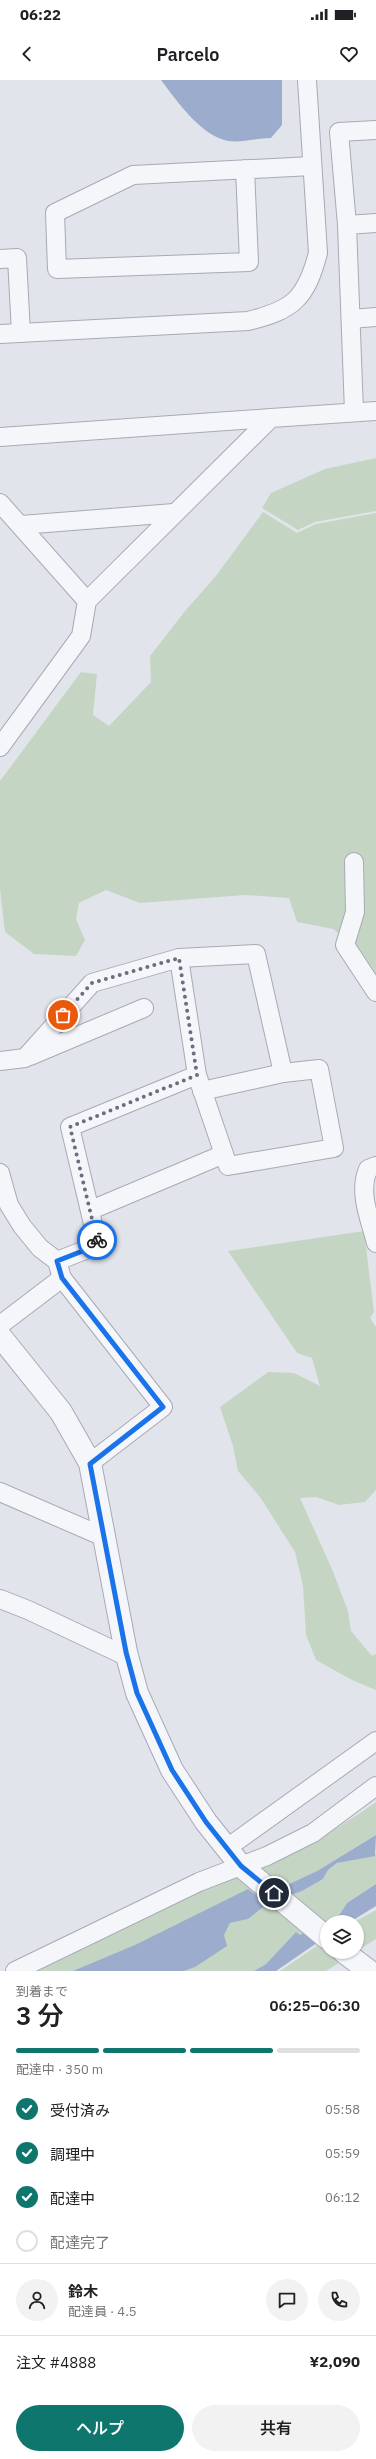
<!DOCTYPE html>
<html lang="ja">
<meta charset="utf-8">
<style>
body{margin:0;font-family:"IBM Plex Sans","Noto Sans JP",sans-serif;background:#f2f2f2;color:#202124;height:100vh;display:flex;flex-direction:column;font-size:15px;white-space:nowrap}
*{box-sizing:border-box;margin:0}
p{font-size:13px;color:#757577}
.icon{flex:none;width:22px;height:22px;fill:none;stroke:currentColor;stroke-width:2;stroke-linecap:round;stroke-linejoin:round}
.map{position:relative;height:1891px;overflow:hidden}
.details{display:flex;flex-direction:column;background:#fff;flex:1}
.details>*{flex:none}
.fabs{position:absolute;left:320px;top:1835px;display:grid;gap:8px}
.fabs a{display:grid;place-items:center;width:44px;height:44px;border-radius:50%;background:#fff;box-shadow:0 1px 3px #0004;font-size:20px}
.pin{position:absolute;display:grid;place-items:center;width:34px;height:34px;color:#fff;margin:-17px;border:2px solid #fff;border-radius:50%;box-shadow:0 1px 4px #0007}
.courier{position:absolute;display:grid;place-items:center;width:40px;height:40px;margin:-20px;border:3px solid #1a73e8;border-radius:50%;background:#fff;color:#222;box-shadow:0 1px 5px #0007}
.summary em{font-style:normal;font-weight:600}
.summary div{display:flex;flex-direction:column-reverse}
.summary{display:flex;align-items:center;justify-content:space-between;height:68px;padding:0 16px}
h1{font-size:26px;font-weight:600;line-height:30px}
.bar{display:grid;grid-template-columns:repeat(4,1fr);gap:6px 4px;align-content:center;height:48px;padding:0 16px}
.bar i{height:5px;border-radius:3px;background:#e0e0e0}
.bar .active{background:#0f766e}
.bar p{grid-column:span 4}
.line{display:flex;align-items:center;gap:10px;padding:0 16px;border-top:1px solid #e0e0e0}
.line div{flex:1}
.round{display:grid;place-items:center;flex:none;width:42px;height:42px;border-radius:21px;background:#f2f2f2}
ol{padding:0 16px;list-style:none}
li{display:flex;align-items:center;gap:12px;height:44px}
li p{margin-inline-start:auto}
li .icon{padding:4px;border-radius:50%;background:#0f766e;color:#fff;stroke-width:4}
li:last-child{color:#757577}
li i{width:22px;height:22px;border:2px solid #e0e0e0;border-radius:50%}
.action{display:flex;gap:8px;margin-top:auto;padding:8px 16px}
.action a{flex:1;height:46px;border-radius:24px;background:#0f766e;color:#fff;font-size:16px;font-weight:600;line-height:46px;text-align:center}
.action a+a{background:#f2f2f2;color:#202124}
.status{display:flex;justify-content:space-between;align-items:center;height:28px;padding:0 20px;background:#fff;direction:ltr}
.status svg{height:11px;fill:currentColor}
header{display:flex;justify-content:space-between;align-items:center;height:52px;padding:0 16px;background:#fff;font-size:18px;font-weight:600}
.map>svg:first-child{display:block}
.green{fill:#c4d6c3}
.water{fill:#9baccd}
.lines{fill:none;stroke-linecap:round;stroke-linejoin:round}
.minor-casing{stroke:#a7aab6;stroke-width:20}
.tertiary-casing{stroke:#a7aab6;stroke-width:24}
.minor{stroke:#f5f6f9;stroke-width:18}
.tertiary{stroke:#f5f6f9;stroke-width:22}
.done{stroke:#6a6e7e;stroke-width:4;stroke-dasharray:0 7.2}
.route{stroke:#1a73e8;stroke-width:5}
</style>
<div class="status"><b>06:22</b><svg viewBox="0 0 49 12"><path d="M0 12V9h3v3zM5 12V6h3v6zM10 12V3h3v9zM15 12V0h3v12zM26 1h20v11H26zM47 4h2v5h-2z"/></svg></div>
<header><svg class="icon" aria-label="back" viewBox="0 0 24 24"><path d="M15 5l-7 7 7 7"/></svg>Parcelo<svg class="icon" aria-label="heart" viewBox="0 0 24 24"><path d="M12 20l-8-8c-3-5 5-10 8-4 3-6 11-1 8 4z"/></svg></header>
<div class="map">
<svg width="376" height="1891" viewBox="0 0 376 1891">
<rect width="100%" height="100%" fill="#e2e4eb"/>
<g class="green">
<polygon points="376,378 376,431 315,442 298,450 262,428 271,413 325,389"/>
<polygon points="263,432 297,453 316,444 376,433 376,893 359,868 333,849 297,842 289,818 245,815 140,823 106,810 79,823 76,839 85,860 76,876 34,874 5,852 0,809 0,701 81,592 97,594 93,635 109,646 151,602 150,576 185,531 216,496"/>
<polygon points="364,1151 374,1232 370,1238 376,1247 376,1410 365,1422 339,1425 316,1417 300,1418 332,1489 348,1531 351,1551 372,1576 376,1574 376,1610 352,1600 316,1580 306,1555 303,1506 295,1472 260,1417 238,1391 233,1366 220,1327 268,1292 294,1293 320,1306 312,1278 297,1273 228,1171"/>
<path d="M 376,1722 L 376,1755 L 317,1791 L 118,1891 L 36,1891 L 207,1806 C 269,1790 324,1758 376,1722 Z"/>
<path d="M 376,1774 L 376,1804 L 347,1823 L 340,1834 L 300,1855 L 296,1852 L 266,1884 L 254,1891 L 184,1891 C 204,1885 221,1862 230,1843 L 248,1839 L 267,1824 L 302,1811 L 323,1799 L 328,1790 L 337,1783 Z"/>
<polygon points="376,1830 376,1859 357,1871 357,1842 354,1842"/>
<polygon points="327,1859 327,1872 356,1872 326,1891 280,1891"/>
</g>
<g class="water">
<path d="M 161,0 L 282,0 L 282,45 L 271,58 C 258,58 241,63 228,61 C 200,55 177,21 161,0 Z"/>
<polygon points="376,1755 375,1776 337,1783 328,1790 323,1799 302,1811 267,1824 248,1839 230,1843 224,1855 227,1866 195,1887 184,1891 73,1891 135,1865 248,1809 260,1818 317,1791"/>
<polygon points="376,1804 376,1826 350,1842 327,1842 327,1856 276,1891 254,1891 266,1884 296,1852 300,1855 340,1834 347,1823"/>
</g>
<g class="lines">
<defs>
<g id="minor">
<polyline points="245,89 249,182 57,189 55,133 133,95 312,86"/>
<polyline points="347,145 376,143"/>
<polyline points="0,179 17,178 21,253"/>
<polyline points="351,239 376,237"/>
<path d="M 0,254 L 248,241 C 293,230 306,219 318,173 L 307,0"/>
<polyline points="354,332 347,145 339,52 376,50"/>
<polyline points="0,357 271,338"/>
<polyline points="0,423 87,521"/>
<polyline points="21,445 174,433"/>
<polyline points="0,667 81,556 87,521 271,338 376,331"/>
<polyline points="354,782 355,832 345,865 376,912"/>
<polyline points="30,976 144,928"/>
<polyline points="0,981 25,978 92,903 179,878 256,874 283,993 319,989 334,1068 228,1086 197,995 179,878"/>
<polyline points="202,1011 283,993"/>
<path d="M 376,1086 L 368,1089 C 358,1113 370,1139 376,1163"/>
<polyline points="0,1093 9,1125 22,1146 40,1168 57,1181 62,1198 163,1327 90,1383"/>
<polyline points="91,1130 224,1074"/>
<polyline points="57,1181 98,1165 70,1047 197,995"/>
<polyline points="0,1245 62,1198"/>
<polyline points="0,1412 104,1457"/>
<polyline points="0,1519 28,1530 128,1577"/>
<polyline points="227,1768 376,1661"/>
<polyline points="15,1891 199,1802 267,1776 313,1753 376,1706"/>
</g>
<g id="tertiary">
<polyline points="0,1256 61,1332 90,1383 126,1572 137,1613 172,1690 206,1742 241,1786 327,1858"/>
<polyline points="344,1872 369,1891"/>
</g>
</defs>
<use href="#minor" class="minor-casing"/>
<use href="#tertiary" class="tertiary-casing"/>
<use href="#minor" class="minor"/>
<use href="#tertiary" class="tertiary"/>
</g>
<g class="lines">
<polyline class="done" points="63,935 92,903 179,878 197,995 70,1047 97,1160"/>
<polyline class="route" points="97,1160 98,1165 57,1181 62,1198 163,1327 90,1384 126,1572 137,1613 172,1690 206,1742 241,1786 274,1813"/>
</g>
</svg>
<div class="fabs">
<a><svg class="icon" aria-label="layers" viewBox="0 0 24 24"><path d="M12 4l9 5-9 5-9-5zM3 14l9 5 9-5"/></svg></a>
</div>
<div class="pin" style="left:63px;top:935px;background:#ea580c"><svg class="icon" aria-label="bag" viewBox="0 0 24 24"><path d="M5 8h14l-1 12H6zM9 8a3 3 0 0 1 6 0"/></svg></div>
<div class="pin" style="left:274px;top:1813px;background:#1f2937"><svg class="icon" aria-label="home" viewBox="0 0 24 24"><path d="M3 11l9-7 9 7M6 9v11h12V9"/></svg></div>
<div class="courier" style="left:97px;top:1160px"><svg class="icon" aria-label="bike" viewBox="0 0 24 24"><circle cx="6" cy="16" r="4"/><circle cx="18" cy="16" r="4"/><path d="M6 16l4-8h5l3 8M10 8l3 8H6M13 5h3"/></svg></div>
</div>
<section class="details">
<div class="summary"><div><h1>3 分</h1><p>到着まで</p></div><em>06:25–06:30</em></div>
<div class="bar"><i class="active"></i><i class="active"></i><i class="active"></i><i></i><p>配達中 · 350 m</p></div>
<ol>
<li><svg class="icon" aria-label="check" viewBox="0 0 24 24"><path d="M5 12l5 5 9-10"/></svg>受付済み<p>05:58</p></li>
<li><svg class="icon" aria-label="check" viewBox="0 0 24 24"><path d="M5 12l5 5 9-10"/></svg>調理中<p>05:59</p></li>
<li><svg class="icon" aria-label="check" viewBox="0 0 24 24"><path d="M5 12l5 5 9-10"/></svg>配達中<p>06:12</p></li>
<li><i></i>配達完了</li>
</ol>
<div class="line" style="height:72px"><a class="round"><svg class="icon" aria-label="person" viewBox="0 0 24 24"><circle cx="12" cy="8" r="4"/><path d="M4 21q1-7 8-7t8 7"/></svg></a><div><b>鈴木</b><p>配達員 · 4.5</p></div><a class="round"><svg class="icon" aria-label="chat" viewBox="0 0 24 24"><path d="M4 5h16v11H9l-5 4z"/></svg></a><a class="round"><svg class="icon" aria-label="phone" viewBox="0 0 24 24"><path d="M5 4h4l2 5-3 2q2 4 5 5l2-3 5 2v4C11 20 4 13 5 4z"/></svg></a></div>
<div class="line" style="height:52px"><div>注文 #4888</div><b>¥2,090</b></div>
<div class="action"><a>ヘルプ</a><a>共有</a></div>
</section>
